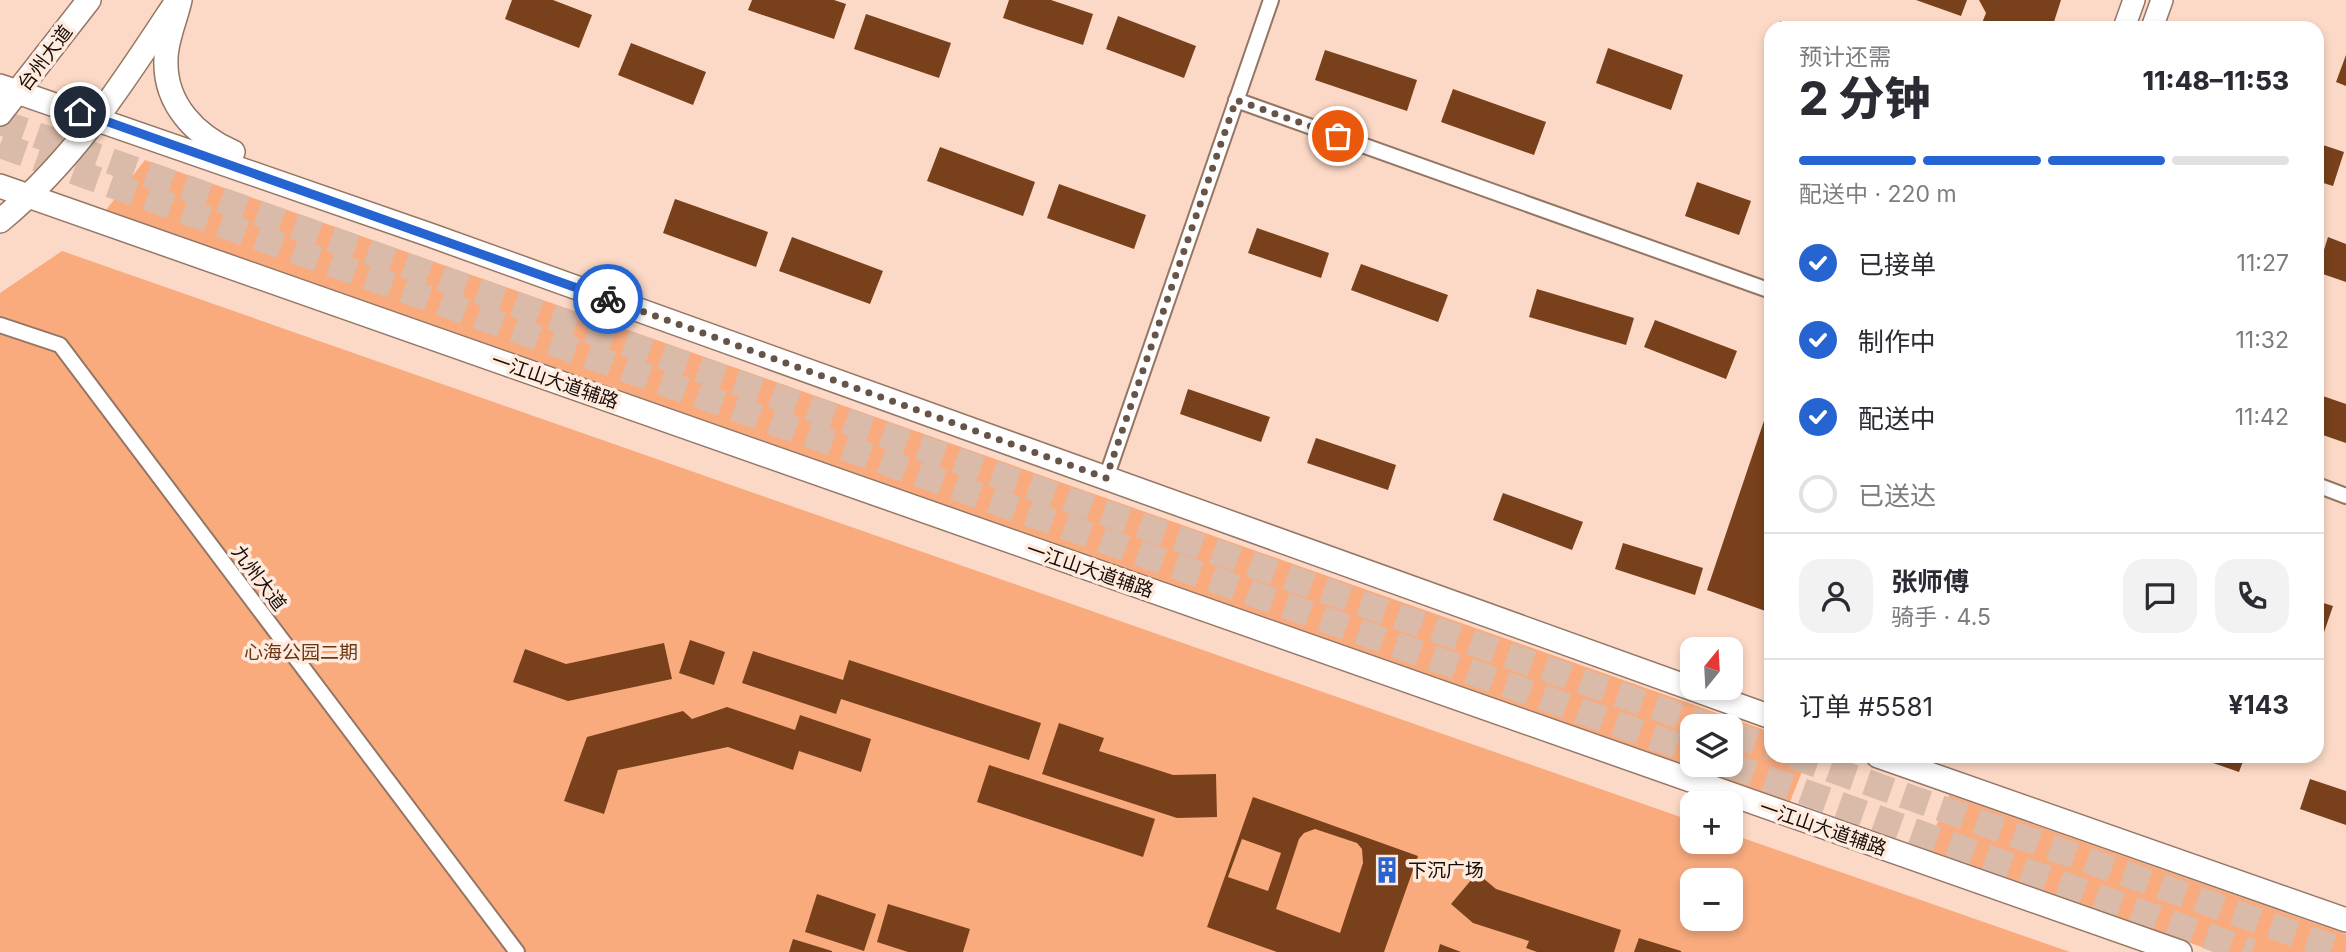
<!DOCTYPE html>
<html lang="zh">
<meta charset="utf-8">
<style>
body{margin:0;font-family:Inter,"Noto Sans SC",sans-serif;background:#f2f2f3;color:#2b2b33;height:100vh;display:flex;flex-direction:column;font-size:26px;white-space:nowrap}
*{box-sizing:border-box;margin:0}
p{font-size:23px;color:#7c7c81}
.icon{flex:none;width:38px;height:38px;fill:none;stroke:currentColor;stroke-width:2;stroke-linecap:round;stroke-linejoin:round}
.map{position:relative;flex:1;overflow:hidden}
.drawer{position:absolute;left:1764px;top:21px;width:560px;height:742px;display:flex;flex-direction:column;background:#fff;border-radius:21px;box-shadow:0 4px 10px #0003}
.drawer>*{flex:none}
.needle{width:46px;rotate:18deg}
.tools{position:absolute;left:1680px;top:637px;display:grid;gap:14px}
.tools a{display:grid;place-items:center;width:63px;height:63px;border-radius:14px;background:#fff;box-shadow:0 4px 10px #0003;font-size:35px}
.pin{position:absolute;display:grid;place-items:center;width:60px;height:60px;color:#fff;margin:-30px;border:4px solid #fff;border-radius:50%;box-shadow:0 2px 7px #0007}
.courier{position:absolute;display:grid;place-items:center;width:70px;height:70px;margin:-35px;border:5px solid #2564d1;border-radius:50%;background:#fff;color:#222;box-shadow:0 2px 9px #0007}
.headline em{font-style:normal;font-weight:800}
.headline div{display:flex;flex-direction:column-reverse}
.headline{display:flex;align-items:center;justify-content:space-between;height:119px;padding:0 35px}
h1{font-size:46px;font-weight:800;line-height:52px}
.bar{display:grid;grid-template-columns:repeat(4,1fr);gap:10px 7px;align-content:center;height:84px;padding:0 35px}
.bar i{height:9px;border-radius:5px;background:#e1e1e2}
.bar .on{background:#2564d1}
.bar p{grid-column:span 4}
.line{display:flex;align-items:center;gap:18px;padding:0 35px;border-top:2px solid #e1e1e2}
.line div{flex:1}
.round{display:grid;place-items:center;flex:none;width:74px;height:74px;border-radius:21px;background:#f2f2f3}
ol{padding:0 35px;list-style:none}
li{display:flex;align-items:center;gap:21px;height:77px}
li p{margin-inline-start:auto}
li .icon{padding:7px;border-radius:50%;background:#2564d1;color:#fff;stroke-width:4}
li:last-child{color:#7c7c81}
li i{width:38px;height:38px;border:4px solid #e1e1e2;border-radius:50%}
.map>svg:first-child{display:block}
.green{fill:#f9ab7e;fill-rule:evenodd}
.building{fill:#78401b;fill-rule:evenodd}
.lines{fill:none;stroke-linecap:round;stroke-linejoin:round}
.highway-tunnel{stroke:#dabaa9;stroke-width:26;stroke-dasharray:26 13;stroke-linecap:butt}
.street-casing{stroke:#957665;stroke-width:18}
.secondary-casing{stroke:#957665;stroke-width:24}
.primary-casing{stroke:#957665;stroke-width:26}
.street{stroke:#fff;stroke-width:14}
.secondary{stroke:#fff;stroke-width:21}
.primary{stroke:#fff;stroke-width:23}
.done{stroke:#675449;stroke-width:7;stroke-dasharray:0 12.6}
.route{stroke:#2564d1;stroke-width:9}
.labels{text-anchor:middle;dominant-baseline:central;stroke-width:7;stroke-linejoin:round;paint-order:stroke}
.street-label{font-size:19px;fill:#170c06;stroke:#ffeade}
.park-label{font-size:19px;fill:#6a3613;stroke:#ffeade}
.poi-label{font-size:19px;fill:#170c06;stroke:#ffeade;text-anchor:start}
</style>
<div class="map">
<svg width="2346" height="952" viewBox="0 0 2346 952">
<rect width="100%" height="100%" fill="#fcd9c6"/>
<g class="green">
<path d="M 145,160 L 1771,732 L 1771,756 L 1808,756 L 1790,802 L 106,210 ZM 1692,726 L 1731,726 L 1731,765 L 1692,765 Z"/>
<path d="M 62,251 L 1692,821 L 1692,842 L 1731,842 L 1731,834 L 2070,952 L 0,952 L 0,293 ZM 1692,880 L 1731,880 L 1731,919 L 1692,919 Z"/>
<polygon points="1949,795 2346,934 2346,952 2216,952 1926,850"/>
</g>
<g class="building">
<polygon points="512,0 553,0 592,15 579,48 505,19"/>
<polygon points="752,0 834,0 846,4 834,39 748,10"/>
<polygon points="1009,0 1051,0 1093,14 1083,45 1003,18"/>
<polygon points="1916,0 1967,0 1961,16"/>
<polygon points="1979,0 2061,0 2052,28 1980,28 1986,13"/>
<polygon points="866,14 951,43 939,78 854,49"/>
<polygon points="1118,16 1196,46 1184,78 1106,49"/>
<polygon points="1780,21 1800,27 1800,28 1778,28"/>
<polygon points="631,43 706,72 693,105 618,75"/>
<polygon points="1608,48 1683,75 1671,110 1596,83"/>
<polygon points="1325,50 1417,80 1407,111 1315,80"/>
<polygon points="2346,55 2346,86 2336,82"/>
<polygon points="1453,89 1546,122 1534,155 1441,122"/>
<polygon points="2317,143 2344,152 2333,186 2317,181"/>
<polygon points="940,147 1035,182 1023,216 927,181"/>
<polygon points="1697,182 1751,201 1739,235 1685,216"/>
<polygon points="1059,184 1146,215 1134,249 1047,218"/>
<polygon points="675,199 768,232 756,267 663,233"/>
<polygon points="1257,228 1329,253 1321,278 1248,253"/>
<polygon points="792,237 883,271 870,304 779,271"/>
<polygon points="2328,237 2346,244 2346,282 2317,272"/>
<polygon points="1361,264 1448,295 1438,322 1351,290"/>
<polygon points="1537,289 1634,318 1626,345 1529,317"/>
<polygon points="1655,320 1737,351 1726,379 1644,347"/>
<polygon points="1188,389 1270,417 1261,442 1180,414"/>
<polygon points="2317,394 2346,404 2346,443 2317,433"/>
<polygon points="1771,400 1771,613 1707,590"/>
<polygon points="1316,438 1396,465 1388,490 1307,463"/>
<polygon points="1503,493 1583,522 1572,550 1493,520"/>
<polygon points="1623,543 1703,568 1695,595 1615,569"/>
<polygon points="2317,601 2333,606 2321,641 2317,640"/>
<polygon points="690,640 725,652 714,685 679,673"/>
<polygon points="664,643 672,679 568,701 513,682 525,649 566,664"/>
<polygon points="753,651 843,680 849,660 1041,723 1029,760 841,699 836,714 742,683"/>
<polygon points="727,707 795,730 800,715 871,739 861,772 799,751 793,770 728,747 618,770 604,814 564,801 587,737 683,711 692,719"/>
<polygon points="1059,723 1104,738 1099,751 1173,775 1216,774 1217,817 1177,818 1042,774"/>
<polygon points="2193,756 2245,756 2239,772"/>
<polygon points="989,765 1155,819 1143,857 977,802"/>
<polygon points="2310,779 2346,791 2346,825 2300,809"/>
<path d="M 1253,797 L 1418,856 L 1384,952 L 1277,952 L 1207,927 ZM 1315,829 L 1357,843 L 1362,849 L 1363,863 L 1340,933 L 1276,909 L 1299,839 L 1304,833 ZM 1242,839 L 1281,853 L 1268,891 L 1228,877 Z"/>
<polygon points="1477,873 1496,889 1621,930 1614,952 1537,952 1526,948 1529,941 1473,923 1451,904"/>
<polygon points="817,894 876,914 864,951 805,932"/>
<polygon points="888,904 970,929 963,952 908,952 877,942"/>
<polygon points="1639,938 1681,951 1681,952 1634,952"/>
<polygon points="793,939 832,951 832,952 789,952"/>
<polygon points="1440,944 1461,952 1438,952"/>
</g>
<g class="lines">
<g class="highway-tunnel">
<polyline points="0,122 1708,726"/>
<polyline points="0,145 1692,751"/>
<polyline points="1731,734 1771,748"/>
<polyline points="1793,756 2346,952"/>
<polyline points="1729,765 2252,952"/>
</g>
<defs>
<g id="street">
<polyline points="1236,100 1771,291"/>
<polyline points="0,325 60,345 517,952"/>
<polyline points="1106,478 1271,0"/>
<polyline points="2317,485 2346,496"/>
</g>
<g id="secondary">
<polyline points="2124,28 2134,0"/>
<polyline points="2152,28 2162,0"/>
</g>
<g id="primary">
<path d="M 180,0 C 176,19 166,40 166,59 C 164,104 196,136 233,152"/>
<polyline points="0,86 430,235 1771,717"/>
<polyline points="0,114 89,0"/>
<polyline points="0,186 2180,952"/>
<path d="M 0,221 C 73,161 121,86 173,7"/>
<polyline points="1878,756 2346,920"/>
</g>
</defs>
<use href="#street" class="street-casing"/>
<use href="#secondary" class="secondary-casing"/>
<use href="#primary" class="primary-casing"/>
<use href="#street" class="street"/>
<use href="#secondary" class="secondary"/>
<use href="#primary" class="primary"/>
</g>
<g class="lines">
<polyline class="done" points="608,299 1106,478 1236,100 1338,136"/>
<polyline class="route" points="80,112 608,299"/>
</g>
<defs>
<symbol id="building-bare" viewBox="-9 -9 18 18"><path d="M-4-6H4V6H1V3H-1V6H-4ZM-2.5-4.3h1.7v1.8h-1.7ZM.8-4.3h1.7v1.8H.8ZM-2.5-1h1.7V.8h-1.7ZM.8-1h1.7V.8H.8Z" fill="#2564d1" stroke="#ffeade" stroke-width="2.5" paint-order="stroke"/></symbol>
</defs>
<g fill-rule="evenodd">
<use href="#building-bare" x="1368" y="851" width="38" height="38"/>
</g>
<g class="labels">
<g class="street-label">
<text transform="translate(45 58) rotate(-53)">台州大道</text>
<text transform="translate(555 381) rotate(19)">一江山大道辅路</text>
<text transform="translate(1090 570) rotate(19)">一江山大道辅路</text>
<text transform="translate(259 578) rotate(53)">九州大道</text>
<text transform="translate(1823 828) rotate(19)">一江山大道辅路</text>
</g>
<g class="park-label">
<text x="301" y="652">心海公园二期</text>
</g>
<g class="poi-label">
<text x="1408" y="870">下沉广场</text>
</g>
</g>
</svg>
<div class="tools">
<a><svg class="needle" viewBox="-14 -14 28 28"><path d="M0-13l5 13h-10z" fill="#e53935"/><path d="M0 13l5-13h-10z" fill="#7c7c81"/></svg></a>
<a><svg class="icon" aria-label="layers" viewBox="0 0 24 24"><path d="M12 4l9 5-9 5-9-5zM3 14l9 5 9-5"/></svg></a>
<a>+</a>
<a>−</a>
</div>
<div class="pin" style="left:1338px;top:136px;background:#ea580c"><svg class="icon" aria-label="bag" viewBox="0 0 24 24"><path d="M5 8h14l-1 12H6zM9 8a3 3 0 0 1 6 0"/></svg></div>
<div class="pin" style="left:80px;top:112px;background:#1f2937"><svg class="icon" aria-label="home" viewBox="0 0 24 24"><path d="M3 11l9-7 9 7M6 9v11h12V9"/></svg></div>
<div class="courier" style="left:608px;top:299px"><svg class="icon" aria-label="bike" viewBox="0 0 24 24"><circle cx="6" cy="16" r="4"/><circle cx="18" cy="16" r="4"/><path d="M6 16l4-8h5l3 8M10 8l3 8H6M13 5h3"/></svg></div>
<section class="drawer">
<div class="headline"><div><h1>2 分钟</h1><p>预计还需</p></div><em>11:48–11:53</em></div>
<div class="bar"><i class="on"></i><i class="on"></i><i class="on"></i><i></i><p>配送中 · 220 m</p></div>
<ol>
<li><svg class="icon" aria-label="check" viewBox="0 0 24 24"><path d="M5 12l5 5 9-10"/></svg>已接单<p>11:27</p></li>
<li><svg class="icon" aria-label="check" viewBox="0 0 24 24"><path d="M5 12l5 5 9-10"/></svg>制作中<p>11:32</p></li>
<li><svg class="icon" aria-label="check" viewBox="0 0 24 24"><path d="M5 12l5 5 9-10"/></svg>配送中<p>11:42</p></li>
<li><i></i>已送达</li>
</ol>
<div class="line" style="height:126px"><a class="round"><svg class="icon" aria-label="person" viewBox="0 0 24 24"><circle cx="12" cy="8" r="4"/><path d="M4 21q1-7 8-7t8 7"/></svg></a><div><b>张师傅</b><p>骑手 · 4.5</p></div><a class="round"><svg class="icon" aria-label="chat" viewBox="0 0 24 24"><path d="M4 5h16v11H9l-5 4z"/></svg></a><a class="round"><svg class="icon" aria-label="phone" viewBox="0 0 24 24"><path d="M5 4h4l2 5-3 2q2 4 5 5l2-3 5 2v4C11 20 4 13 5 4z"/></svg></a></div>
<div class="line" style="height:91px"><div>订单 #5581</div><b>¥143</b></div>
</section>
</div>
